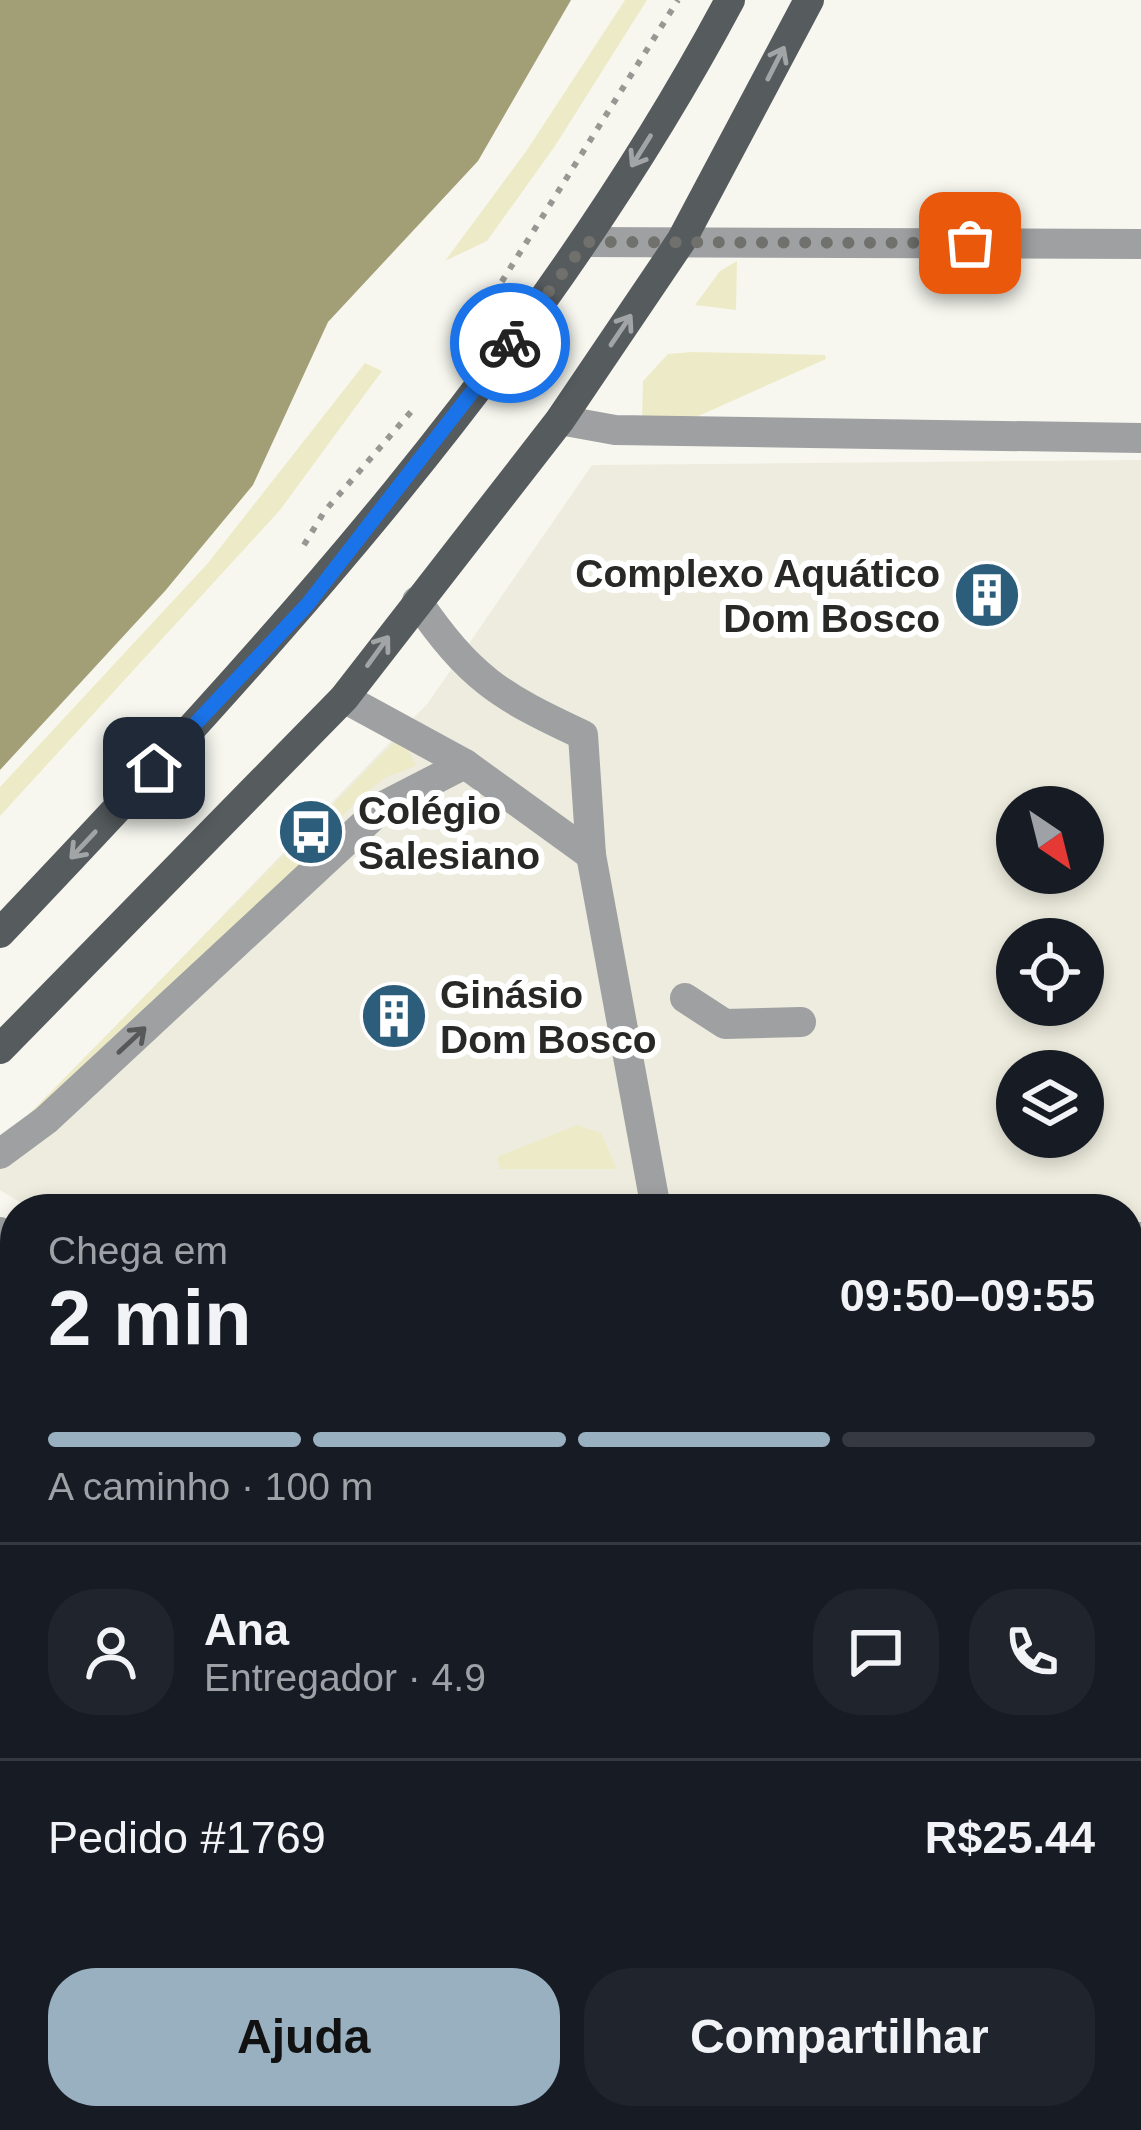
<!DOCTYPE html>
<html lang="pt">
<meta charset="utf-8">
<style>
body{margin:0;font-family:Helvetica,sans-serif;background:#20242c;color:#f1f3f6;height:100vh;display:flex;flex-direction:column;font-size:45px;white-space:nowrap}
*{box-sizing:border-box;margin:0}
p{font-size:39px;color:#9ea1a6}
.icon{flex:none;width:66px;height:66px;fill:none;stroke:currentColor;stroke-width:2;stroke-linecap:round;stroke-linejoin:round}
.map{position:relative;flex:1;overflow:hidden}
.sheet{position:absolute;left:0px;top:1194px;width:1143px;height:936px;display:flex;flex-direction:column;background:#171b24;border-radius:48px 48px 0 0;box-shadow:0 6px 18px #0003}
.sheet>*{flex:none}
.needle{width:78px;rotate:145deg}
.controls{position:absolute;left:996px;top:786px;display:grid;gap:24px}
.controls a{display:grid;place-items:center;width:108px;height:108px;border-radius:50%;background:#171b24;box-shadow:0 6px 18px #0003;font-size:60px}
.pin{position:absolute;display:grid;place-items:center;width:102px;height:102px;color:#fff;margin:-51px;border-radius:24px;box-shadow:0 6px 18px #0006}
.courier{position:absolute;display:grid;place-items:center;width:120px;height:120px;margin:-60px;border:9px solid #1a73e8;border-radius:50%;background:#fff;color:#222;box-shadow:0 3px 15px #0007}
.summary em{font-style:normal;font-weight:600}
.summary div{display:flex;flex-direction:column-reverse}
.summary{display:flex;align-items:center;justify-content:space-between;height:204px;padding:0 48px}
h1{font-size:78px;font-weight:600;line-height:90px}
.bar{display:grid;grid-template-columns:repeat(4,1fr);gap:18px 12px;align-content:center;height:144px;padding:0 48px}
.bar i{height:15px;border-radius:9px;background:#363941}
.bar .active{background:#98b0bf}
.bar p{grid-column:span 4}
.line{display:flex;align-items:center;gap:30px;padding:0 48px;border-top:3px solid #363941}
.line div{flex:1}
.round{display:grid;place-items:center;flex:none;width:126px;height:126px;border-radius:48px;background:#20242c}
.button{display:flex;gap:24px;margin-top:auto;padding:24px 48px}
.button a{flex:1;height:138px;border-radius:48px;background:#98b0bf;color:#111;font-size:48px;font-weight:600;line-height:138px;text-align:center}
.button a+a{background:#20242c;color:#f1f3f6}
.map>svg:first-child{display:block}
.built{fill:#edecde;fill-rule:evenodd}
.green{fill:#edebc7}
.water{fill:#a29f77}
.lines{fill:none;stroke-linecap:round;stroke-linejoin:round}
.path{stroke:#979793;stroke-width:6;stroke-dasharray:6 9;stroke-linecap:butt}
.minor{stroke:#9ea0a2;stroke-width:30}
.major{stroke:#565b5e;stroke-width:30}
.oneway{stroke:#a2a5a6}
.oneway2{stroke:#575858}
.done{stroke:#70706d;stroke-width:12;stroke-dasharray:0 21.6}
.route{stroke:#1a73e8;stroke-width:15}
.labels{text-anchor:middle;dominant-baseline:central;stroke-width:12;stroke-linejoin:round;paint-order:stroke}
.poi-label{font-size:39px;font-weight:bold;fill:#282826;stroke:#fff;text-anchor:start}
</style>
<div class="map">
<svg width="1141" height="2130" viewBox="0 0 1141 2130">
<rect width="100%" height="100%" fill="#f7f7f0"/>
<path class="built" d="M 1141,460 L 1141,1280 L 1128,1280 L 1128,1209 L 31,1209 L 0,1190 L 0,1146 L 428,703 L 592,465 ZM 1017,807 L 1083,807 L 1083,873 L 1017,873 ZM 1017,939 L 1083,939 L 1083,1005 L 1017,1005 ZM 1017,1071 L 1083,1071 L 1083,1137 L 1017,1137 Z"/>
<g class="green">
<polygon points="625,0 647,0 555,146 487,241 445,261 527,150"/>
<polygon points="737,261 736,310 695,305 720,271"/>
<polygon points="692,352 825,355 826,359 694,418 642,417 643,381 668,354"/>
<polygon points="365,363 382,371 280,510 0,816 0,787 208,563"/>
<polygon points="401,735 416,766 386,777 356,801 297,869 37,1115 29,1114"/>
<polygon points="577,1125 601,1133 617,1169 500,1169 497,1157"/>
<rect x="1128" y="1415" width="13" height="231"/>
</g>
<polygon class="water" points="0,0 571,0 478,161 328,322 253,485 165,591 0,770"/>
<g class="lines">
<g class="path">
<polyline points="454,358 678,0"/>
<polyline points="304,545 324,512 416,406"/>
</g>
<g class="minor">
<polyline points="586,242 1141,244"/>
<polyline points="560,420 615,430 1141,438"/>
<path d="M 417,601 C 470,678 499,696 583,735 L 591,855 L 656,1209"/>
<polyline points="344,698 465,764 591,855"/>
<polyline points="685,998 725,1024 801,1022"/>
<polyline points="0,1154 46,1120 385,805 465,764"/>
<polyline points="0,1232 15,1241"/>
<polyline points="1128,1237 1141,1237"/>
<polyline points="0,1279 15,1288"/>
<polyline points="1128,1307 1141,1307"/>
<polyline points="1128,1369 1141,1369"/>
<polyline points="0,1571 15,1555"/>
<polyline points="0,1978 15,1963"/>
<polyline points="859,2115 874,2130"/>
</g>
<g class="major">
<path d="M 0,933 C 272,647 543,351 730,0"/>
<polyline points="0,1049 344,698 560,420 681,241 809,0"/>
<polyline points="0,2058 15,2073"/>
<polyline points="56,2115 71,2130"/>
<polyline points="0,2126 4,2130"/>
</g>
</g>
<defs><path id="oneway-shaft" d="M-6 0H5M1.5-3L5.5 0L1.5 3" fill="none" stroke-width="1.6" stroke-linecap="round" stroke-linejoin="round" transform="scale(3)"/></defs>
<g class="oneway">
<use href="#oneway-shaft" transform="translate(776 63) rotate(-63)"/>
<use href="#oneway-shaft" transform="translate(641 151) rotate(122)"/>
<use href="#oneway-shaft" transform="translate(621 330) rotate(-56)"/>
<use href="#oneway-shaft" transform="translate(378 651) rotate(-54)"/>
<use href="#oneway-shaft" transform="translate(83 845) rotate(133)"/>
</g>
<use class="oneway2" href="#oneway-shaft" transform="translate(132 1040) rotate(-43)"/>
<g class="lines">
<polyline class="done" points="510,343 586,242 970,243"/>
<polyline class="route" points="154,768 307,605 510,343"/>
</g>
<defs>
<symbol id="building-disc" viewBox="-11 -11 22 22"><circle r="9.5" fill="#2c5e7b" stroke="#fff"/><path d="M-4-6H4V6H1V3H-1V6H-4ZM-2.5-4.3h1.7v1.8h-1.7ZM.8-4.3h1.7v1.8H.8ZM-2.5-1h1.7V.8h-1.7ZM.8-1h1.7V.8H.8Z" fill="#fff"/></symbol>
<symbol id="bus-disc" viewBox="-11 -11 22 22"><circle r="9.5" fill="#2c5e7b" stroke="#fff"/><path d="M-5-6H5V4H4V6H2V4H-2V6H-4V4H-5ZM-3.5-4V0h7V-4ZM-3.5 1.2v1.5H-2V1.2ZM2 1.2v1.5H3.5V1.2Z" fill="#fff"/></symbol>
</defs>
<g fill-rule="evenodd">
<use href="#building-disc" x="949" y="557" width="76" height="76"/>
<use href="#bus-disc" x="273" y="794" width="76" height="76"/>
<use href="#building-disc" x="356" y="978" width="76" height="76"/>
</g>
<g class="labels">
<g class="poi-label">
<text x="940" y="573" text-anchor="end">Complexo Aquático<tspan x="940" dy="45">Dom Bosco</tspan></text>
<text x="358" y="810">Colégio<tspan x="358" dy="45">Salesiano</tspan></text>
<text x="440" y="994">Ginásio<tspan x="440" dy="45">Dom Bosco</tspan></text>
</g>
</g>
</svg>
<div class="controls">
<a><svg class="needle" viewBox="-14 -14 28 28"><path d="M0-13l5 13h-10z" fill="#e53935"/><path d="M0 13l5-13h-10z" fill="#9ea1a6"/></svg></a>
<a><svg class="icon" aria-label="locate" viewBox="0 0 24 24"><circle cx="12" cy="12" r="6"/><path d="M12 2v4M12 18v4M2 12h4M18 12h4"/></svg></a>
<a><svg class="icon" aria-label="layers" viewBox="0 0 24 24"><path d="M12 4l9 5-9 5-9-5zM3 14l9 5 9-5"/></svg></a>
</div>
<div class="pin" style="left:970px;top:243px;background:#ea580c"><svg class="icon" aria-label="bag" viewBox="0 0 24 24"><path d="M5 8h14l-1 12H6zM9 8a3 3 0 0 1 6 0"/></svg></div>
<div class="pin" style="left:154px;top:768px;background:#1f2937"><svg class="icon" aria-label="home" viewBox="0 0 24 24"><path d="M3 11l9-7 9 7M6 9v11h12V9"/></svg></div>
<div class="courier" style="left:510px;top:343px"><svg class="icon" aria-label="bike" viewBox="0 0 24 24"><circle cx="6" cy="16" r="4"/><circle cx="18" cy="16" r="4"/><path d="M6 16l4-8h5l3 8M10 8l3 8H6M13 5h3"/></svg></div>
<section class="sheet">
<div class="summary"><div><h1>2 min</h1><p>Chega em</p></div><em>09:50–09:55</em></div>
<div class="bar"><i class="active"></i><i class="active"></i><i class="active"></i><i></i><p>A caminho · 100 m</p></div>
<div class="line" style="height:216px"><a class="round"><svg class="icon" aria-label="person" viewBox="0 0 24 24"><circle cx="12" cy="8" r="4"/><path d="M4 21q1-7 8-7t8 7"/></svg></a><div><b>Ana</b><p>Entregador · 4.9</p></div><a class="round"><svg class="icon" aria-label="chat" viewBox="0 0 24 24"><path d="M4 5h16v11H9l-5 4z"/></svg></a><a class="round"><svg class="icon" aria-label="phone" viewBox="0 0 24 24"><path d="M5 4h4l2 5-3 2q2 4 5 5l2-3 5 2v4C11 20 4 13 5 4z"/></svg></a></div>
<div class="line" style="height:156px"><div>Pedido #1769</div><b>R$25.44</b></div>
<div class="button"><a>Ajuda</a><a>Compartilhar</a></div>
</section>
</div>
